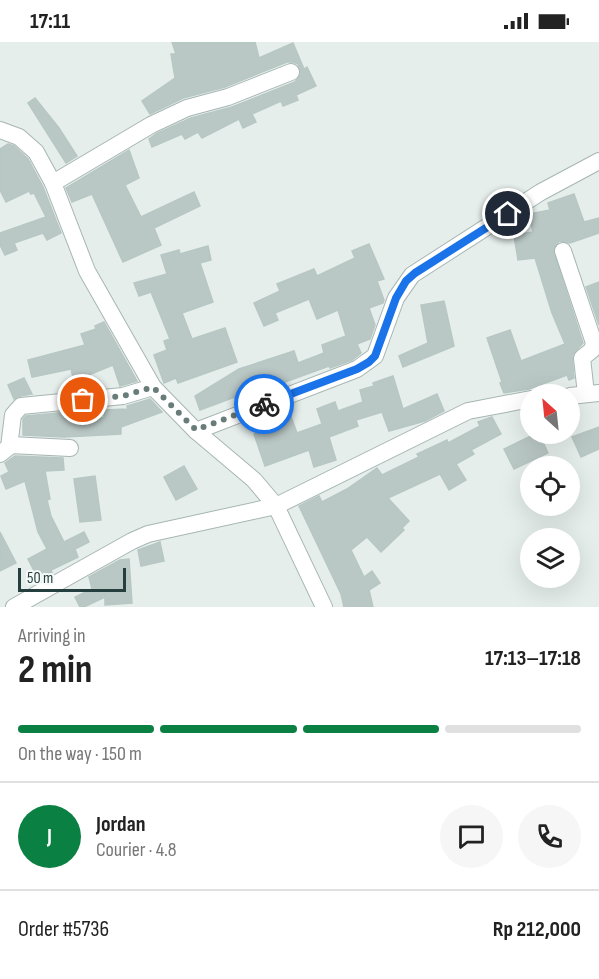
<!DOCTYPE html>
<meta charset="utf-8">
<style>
body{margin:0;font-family:"Sofia Sans Condensed",sans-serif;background:#f6f6f6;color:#222;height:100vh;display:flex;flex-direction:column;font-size:22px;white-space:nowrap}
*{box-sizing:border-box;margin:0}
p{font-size:20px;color:#767676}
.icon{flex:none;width:33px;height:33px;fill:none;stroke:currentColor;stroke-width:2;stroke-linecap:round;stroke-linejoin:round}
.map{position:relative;height:565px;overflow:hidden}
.sheet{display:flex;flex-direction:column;background:#fff;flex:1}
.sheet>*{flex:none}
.needle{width:39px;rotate:333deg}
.buttons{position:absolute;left:520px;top:342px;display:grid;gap:12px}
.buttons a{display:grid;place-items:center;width:60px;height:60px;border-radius:50%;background:#fff;box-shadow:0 6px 24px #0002;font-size:30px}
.scale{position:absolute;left:18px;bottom:15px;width:108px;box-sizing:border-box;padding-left:6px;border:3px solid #243f3d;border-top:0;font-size:16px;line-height:21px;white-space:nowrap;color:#243f3d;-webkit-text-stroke:4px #f5faf8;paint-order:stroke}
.pin{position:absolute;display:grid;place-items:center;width:51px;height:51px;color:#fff;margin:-26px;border:3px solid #fff;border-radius:50%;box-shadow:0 2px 6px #0007}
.courier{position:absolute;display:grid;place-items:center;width:60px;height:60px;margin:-30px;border:4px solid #1a73e8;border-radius:50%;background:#fff;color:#222;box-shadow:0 2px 8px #0007}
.summary em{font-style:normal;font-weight:700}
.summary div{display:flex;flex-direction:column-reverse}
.summary{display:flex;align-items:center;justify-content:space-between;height:102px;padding:0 18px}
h1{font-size:39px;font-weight:700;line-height:45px}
.bar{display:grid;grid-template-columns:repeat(4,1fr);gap:9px 6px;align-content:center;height:72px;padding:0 18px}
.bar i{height:8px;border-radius:4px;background:#e0e0e0}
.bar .active{background:#0b8043}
.bar p{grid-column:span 4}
.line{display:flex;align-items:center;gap:15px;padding:0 18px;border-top:2px solid #e0e0e0}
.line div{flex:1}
.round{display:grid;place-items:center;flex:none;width:63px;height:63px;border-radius:32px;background:#f6f6f6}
.status{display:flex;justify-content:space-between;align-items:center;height:42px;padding:0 30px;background:#fff;direction:ltr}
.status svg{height:16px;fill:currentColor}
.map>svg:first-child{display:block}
.building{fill:#bac8c5;stroke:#b7c7c3;stroke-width:1.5}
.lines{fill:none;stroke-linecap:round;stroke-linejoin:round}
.minor-casing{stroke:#a7b6b3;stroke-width:18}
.minor{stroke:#fff;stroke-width:16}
.done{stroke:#687c7a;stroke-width:6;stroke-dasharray:0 10.8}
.route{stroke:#1a73e8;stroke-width:8}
</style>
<div class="status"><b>17:11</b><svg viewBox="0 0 49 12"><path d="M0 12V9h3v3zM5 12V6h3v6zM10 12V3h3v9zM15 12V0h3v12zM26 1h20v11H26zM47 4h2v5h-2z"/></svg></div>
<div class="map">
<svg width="599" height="565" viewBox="0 0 599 565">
<rect width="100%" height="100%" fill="#e5eeeb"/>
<g class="building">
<polygon points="172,0 255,0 259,16 293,1 304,27 307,25 316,44 296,53 298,58 283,64 281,59 252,72 256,80 243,86 239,77 202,96 198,90 185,97 182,92 152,105 149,97 156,92 191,76 232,65 295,40 301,32 298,22 293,20 287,20 225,45 183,56 150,72 142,59 175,36 171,12 176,12"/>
<polygon points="35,56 59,86 77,114 66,121 28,61"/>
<polygon points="8,102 14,104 28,117 43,145 61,191 47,198 43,191 14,201 17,208 5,213 0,203 0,191 46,175 34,151 31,152 29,149 6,160 0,148 0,107"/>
<polygon points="129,108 139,136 125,143 141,175 194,150 200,164 154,186 161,203 123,220 92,152 72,160 66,146"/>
<polygon points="574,152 584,180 599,176 599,191 570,201 559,199 553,208 583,301 572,313 574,336 569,338 567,333 529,347 504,351 500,341 502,340 487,296 510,288 521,319 565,302 552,271 535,216 518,218 514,193 533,190 529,172 550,168 548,161"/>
<polygon points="369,202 384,237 377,239 384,258 383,261 369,266 375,283 370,297 357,302 361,311 352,318 330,326 329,324 266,347 265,344 200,368 195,354 239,327 294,309 298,321 324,311 322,303 346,294 338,268 317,277 309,257 275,271 278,278 264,284 254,261 280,249 277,242 314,227 317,234 355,216 352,209"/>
<polygon points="208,204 211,218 200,221 213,260 182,271 192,297 225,286 237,320 178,341 176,336 164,341 154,313 167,308 164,299 170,297 151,250 139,254 134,241 167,232 161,213 179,208 180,212"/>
<polygon points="599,240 599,283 586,245"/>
<polygon points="444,259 454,304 403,325 399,314 428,301 421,263"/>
<polygon points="104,280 137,339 120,344 113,323 74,339 71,327 32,335 28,318 85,303 81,292 96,287 95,284"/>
<polygon points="393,334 403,367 437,352 444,369 425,379 389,389 382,370 356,378 358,384 329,395 336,418 314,425 309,408 265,424 254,392 278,384 275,376 290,372 297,391 322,382 317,367 335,360 338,369 363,360 360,348 374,344 373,341"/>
<polygon points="24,336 32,352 20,354 14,357 8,343"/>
<polygon points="150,357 162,370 121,385 121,392 64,395 23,393 23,377 26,374 79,369 80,376 104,376 104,368 128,367 127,364"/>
<polygon points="492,375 501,392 471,408 474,412 456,422 466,438 449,448 440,432 388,456 409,479 402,486 404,488 381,510 367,495 351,508 364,535 372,529 380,541 369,548 373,565 344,565 341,552 299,464 319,454 322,460 347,447 377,426 382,433 419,415 417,412 447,398 448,401 480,384 478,380"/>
<polygon points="599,385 599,407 581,415 572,395"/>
<polygon points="535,392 539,392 548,411 514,427 504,407"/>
<polygon points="15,414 63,416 64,428 45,429 50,457 47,458 51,474 64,500 84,490 89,500 75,507 78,515 51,528 52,531 39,538 28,517 47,507 38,490 25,439 6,447 1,434 9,430 5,421"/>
<polygon points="184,424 197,447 176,458 164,435"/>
<polygon points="95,434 101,478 80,480 74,437"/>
<polygon points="0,490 16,521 0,529"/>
<polygon points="160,500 164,519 141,524 138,508"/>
<polygon points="129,517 132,561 105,563 105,555 84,565 80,565 75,555 92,547 89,535 120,518"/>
</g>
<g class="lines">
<defs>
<g id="minor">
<polyline points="0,88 19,95 36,110 53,141 87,229 153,345 196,389 254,438 276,464 324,565"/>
<polyline points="53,141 151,83 187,66 228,55 291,30"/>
<polyline points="563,209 594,301 592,308 582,316 586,352"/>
<polyline points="570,354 599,351"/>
<polyline points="196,389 357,327 375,314 396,256 412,233 541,150 599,119"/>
<polyline points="10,403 70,406"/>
<polyline points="0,412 9,405 13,373 21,364 123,354 153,345"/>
<polyline points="14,565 132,499 148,492 276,464 468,369 531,357"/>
</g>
</defs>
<use href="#minor" class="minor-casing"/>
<use href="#minor" class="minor"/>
</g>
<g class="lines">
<polyline class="done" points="83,358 123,354 153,345 196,388 264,362"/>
<polyline class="route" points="264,362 357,327 369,320 375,314 396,256 406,239 415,231 508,172"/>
</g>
</svg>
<div class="buttons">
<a><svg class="needle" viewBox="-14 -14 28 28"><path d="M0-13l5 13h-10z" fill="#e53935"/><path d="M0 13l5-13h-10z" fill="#767676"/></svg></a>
<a><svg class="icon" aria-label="locate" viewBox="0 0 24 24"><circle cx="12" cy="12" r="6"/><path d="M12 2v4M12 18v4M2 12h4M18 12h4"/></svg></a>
<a><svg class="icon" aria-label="layers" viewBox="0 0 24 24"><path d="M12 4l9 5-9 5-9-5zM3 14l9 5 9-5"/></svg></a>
</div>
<div class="scale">50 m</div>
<div class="pin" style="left:83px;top:358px;background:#ea580c"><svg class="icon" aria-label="bag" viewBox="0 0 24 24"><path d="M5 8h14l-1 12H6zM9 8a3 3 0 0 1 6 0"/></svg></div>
<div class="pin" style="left:508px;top:172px;background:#1f2937"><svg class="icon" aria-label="home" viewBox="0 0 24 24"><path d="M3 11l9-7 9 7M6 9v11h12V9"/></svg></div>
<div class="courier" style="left:264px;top:362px"><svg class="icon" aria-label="bike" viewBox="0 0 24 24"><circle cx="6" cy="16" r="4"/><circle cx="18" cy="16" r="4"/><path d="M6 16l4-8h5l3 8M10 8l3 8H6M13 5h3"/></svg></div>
</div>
<section class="sheet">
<div class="summary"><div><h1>2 min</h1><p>Arriving in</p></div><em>17:13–17:18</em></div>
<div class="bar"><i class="active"></i><i class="active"></i><i class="active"></i><i></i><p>On the way · 150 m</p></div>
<div class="line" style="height:108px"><b class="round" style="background:#0b8043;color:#fff">J</b><div><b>Jordan</b><p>Courier · 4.8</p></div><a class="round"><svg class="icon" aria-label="chat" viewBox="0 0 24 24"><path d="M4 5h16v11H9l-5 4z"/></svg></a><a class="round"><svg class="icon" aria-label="phone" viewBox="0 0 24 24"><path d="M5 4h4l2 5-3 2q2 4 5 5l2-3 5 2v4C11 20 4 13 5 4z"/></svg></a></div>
<div class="line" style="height:78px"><div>Order #5736</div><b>Rp 212,000</b></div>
</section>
